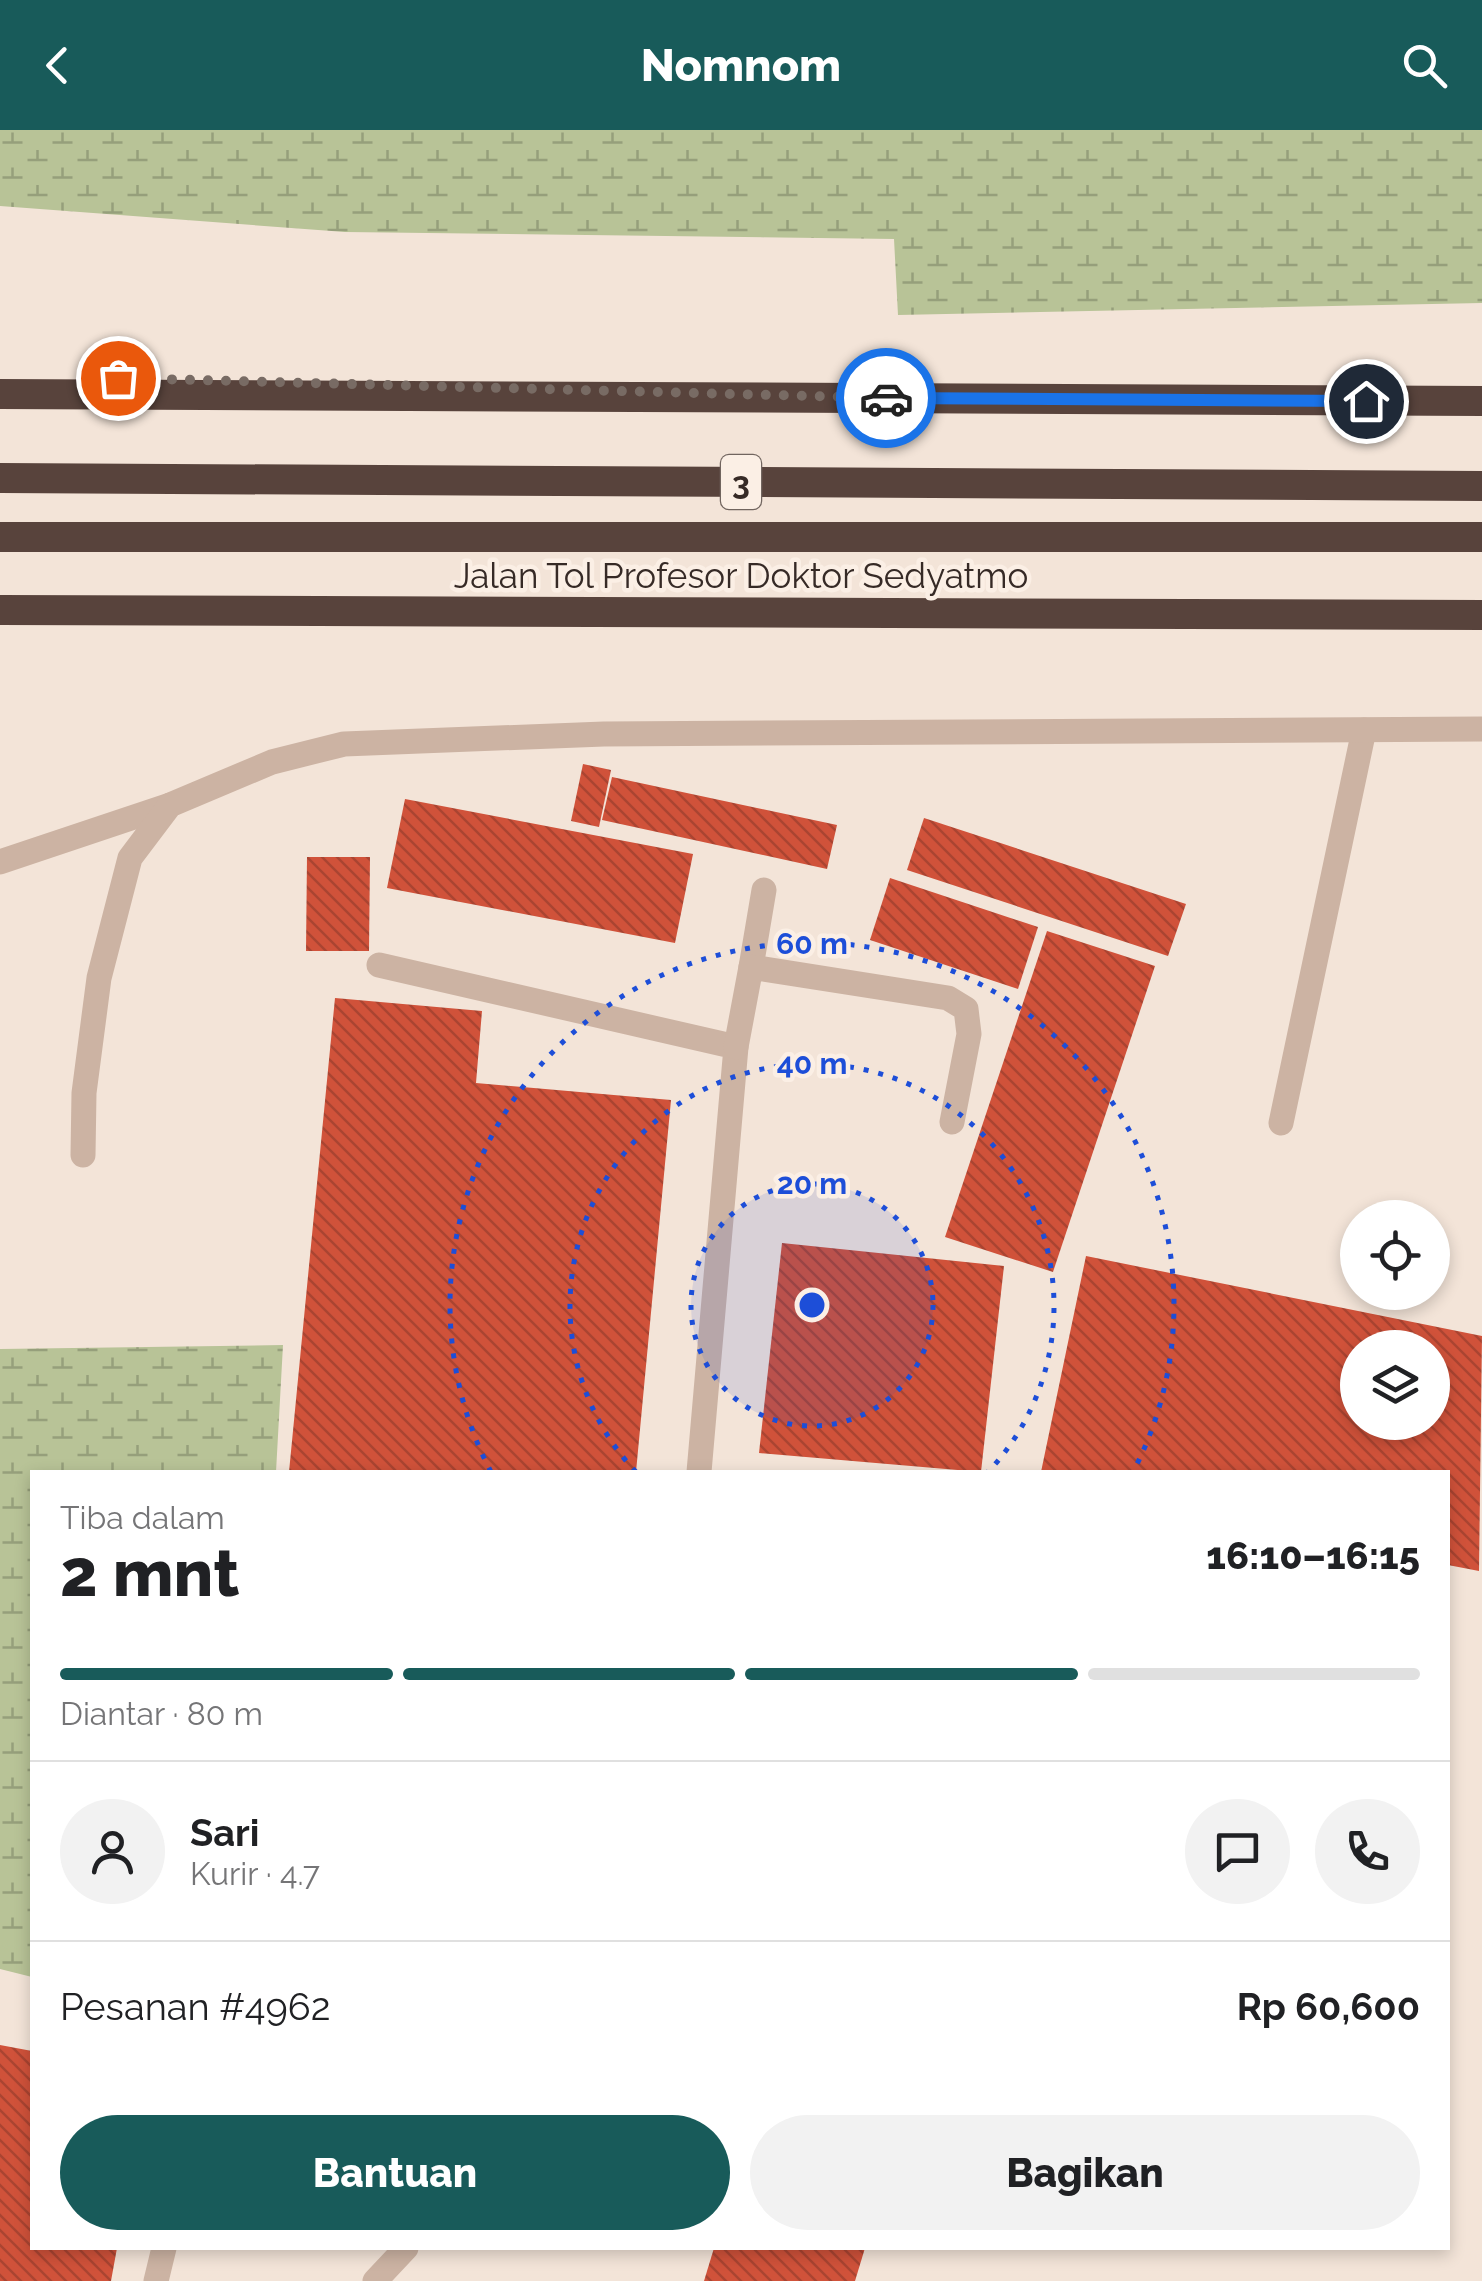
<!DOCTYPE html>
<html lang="id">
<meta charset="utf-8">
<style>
body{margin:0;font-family:Raleway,sans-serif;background:#f2f2f2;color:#202124;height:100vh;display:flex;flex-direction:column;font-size:38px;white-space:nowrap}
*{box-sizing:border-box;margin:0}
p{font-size:32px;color:#757577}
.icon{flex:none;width:55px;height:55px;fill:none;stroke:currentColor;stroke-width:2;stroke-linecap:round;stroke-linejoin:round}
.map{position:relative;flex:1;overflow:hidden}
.details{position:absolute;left:30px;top:1340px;width:1420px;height:780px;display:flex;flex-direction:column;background:#fff;border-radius:0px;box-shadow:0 5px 15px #0003}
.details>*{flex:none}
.buttons{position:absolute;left:1340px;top:1070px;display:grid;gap:20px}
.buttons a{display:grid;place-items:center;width:110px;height:110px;border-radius:50%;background:#fff;box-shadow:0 5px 15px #0003;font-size:50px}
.pin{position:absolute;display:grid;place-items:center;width:85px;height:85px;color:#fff;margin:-42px;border:5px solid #fff;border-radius:50%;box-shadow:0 2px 10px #0007}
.courier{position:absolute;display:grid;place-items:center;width:100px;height:100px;margin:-50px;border:8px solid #1a73e8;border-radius:50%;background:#fff;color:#222;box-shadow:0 2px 12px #0007}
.overview em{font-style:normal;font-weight:800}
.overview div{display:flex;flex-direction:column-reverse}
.overview{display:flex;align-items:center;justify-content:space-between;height:170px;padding:0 30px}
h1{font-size:65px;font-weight:800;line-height:75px}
.bar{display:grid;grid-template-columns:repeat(4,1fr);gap:15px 10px;align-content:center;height:120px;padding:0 30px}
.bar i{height:12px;border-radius:8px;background:#e0e0e0}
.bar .on{background:#185b5a}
.bar p{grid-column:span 4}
.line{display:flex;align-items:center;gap:25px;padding:0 30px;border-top:2px solid #e0e0e0}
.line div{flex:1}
.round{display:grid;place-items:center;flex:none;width:105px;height:105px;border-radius:52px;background:#f2f2f2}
.action{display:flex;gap:20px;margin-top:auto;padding:20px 30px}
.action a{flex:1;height:115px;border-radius:60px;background:#185b5a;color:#fff;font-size:40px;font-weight:800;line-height:115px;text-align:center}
.action a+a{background:#f2f2f2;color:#202124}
header{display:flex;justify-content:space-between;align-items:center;height:130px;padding:0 30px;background:#185b5a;color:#fff;font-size:45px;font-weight:800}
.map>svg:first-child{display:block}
.wetland{fill:url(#wetland-marsh)}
.building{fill:url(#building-back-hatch);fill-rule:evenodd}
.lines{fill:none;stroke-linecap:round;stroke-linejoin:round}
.minor{stroke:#ccb3a3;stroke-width:25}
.highway{stroke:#58433c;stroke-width:30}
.done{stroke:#786b64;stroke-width:10;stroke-dasharray:0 18}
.route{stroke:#1a73e8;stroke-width:12}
.ring{fill:none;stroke:#1d4ed8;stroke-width:5;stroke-dasharray:5 10}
.labels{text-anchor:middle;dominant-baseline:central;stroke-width:9;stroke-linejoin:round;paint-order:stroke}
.shield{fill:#fbefe5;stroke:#71655f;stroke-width:2.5}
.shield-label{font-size:32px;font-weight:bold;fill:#362a26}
.street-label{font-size:35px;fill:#362a26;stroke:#fbefe5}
.centre{fill:#1d4ed8;stroke:#fbefe5;stroke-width:5}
.ring-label{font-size:30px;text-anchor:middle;font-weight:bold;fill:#1d4ed8;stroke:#fbefe5;stroke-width:9;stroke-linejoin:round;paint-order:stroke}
</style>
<header><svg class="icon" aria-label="back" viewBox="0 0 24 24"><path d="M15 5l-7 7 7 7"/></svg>Nomnom<svg class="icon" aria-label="search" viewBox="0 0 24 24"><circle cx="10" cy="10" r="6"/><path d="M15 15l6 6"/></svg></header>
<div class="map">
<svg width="1482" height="2151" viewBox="0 0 1482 2151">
<defs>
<pattern id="wetland-marsh" width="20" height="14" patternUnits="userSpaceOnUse" patternTransform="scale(2.5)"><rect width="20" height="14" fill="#b8c397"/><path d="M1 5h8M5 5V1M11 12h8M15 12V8" fill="none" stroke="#969f7b"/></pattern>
<pattern id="building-back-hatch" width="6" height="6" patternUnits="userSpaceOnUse" patternTransform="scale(2.5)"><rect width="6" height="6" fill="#d0523a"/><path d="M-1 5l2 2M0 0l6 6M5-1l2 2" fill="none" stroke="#aa4431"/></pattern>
</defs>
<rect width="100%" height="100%" fill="#f3e4d8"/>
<g class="wetland">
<polygon points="0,0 1482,0 1482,173 898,185 894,109 345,102 0,76"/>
<polygon points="283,1215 276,1342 32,1342 32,1847 0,1839 0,1219"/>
</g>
<g class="building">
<polygon points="583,634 611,640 599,697 571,691"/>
<polygon points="612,647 837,695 827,739 602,690"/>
<polygon points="405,669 693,724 675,813 387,758"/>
<polygon points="924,688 1186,774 1168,826 907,740"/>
<polygon points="307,727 370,727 369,821 306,821"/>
<polygon points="890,748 1038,797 1018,859 870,810"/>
<polygon points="1047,801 1155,836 1053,1142 945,1107"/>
<polygon points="335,868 482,881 476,953 671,970 636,1342 289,1342"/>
<polygon points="782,1113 1004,1136 981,1342 759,1323"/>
<path d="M 1086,1126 L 1482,1206 L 1479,1441 L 1448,1435 L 1448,1342 L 1041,1342 ZM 1358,1218 L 1432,1218 L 1432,1292 L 1358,1292 Z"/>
<polygon points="0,1915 32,1921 32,2118 117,2118 111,2151 0,2151"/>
<polygon points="714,2118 865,2118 855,2151 704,2151"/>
</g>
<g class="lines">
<g class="minor">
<polyline points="0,732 170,675"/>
<polyline points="379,835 736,917 699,1342"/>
<polyline points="751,837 764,760"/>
<polyline points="736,917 751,837 948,868 966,879 969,904 952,992"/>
<polyline points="1281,993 1364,600"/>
<polyline points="83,1025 84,963 99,848 130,728 170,675 272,632 344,614 604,604 1482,599"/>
<polyline points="156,2151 164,2118"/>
<polyline points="375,2151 406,2118"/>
</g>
<g class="highway">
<polyline points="0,264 1482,271"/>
<polyline points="0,348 1482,356"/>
<polyline points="0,407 1482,407"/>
<polyline points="0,480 1482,485"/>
</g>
</g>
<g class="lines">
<polyline class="done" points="118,248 886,268"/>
<polyline class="route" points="886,268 1366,271"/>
</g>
<circle cx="812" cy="1175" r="121" fill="#1d4ed8" fill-opacity=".12"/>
<g class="ring">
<circle cx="812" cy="1175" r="121"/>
<path d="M636 1342A242 242 0 1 1 988 1342"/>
<path d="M491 1342A362 362 0 1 1 1133 1342"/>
</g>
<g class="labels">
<rect class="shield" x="721" y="325" width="40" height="54" rx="8"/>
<g class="shield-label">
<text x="741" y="352">3</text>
</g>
<g class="street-label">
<text x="741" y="445">Jalan Tol Profesor Doktor Sedyatmo</text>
</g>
</g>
<circle cx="812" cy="1175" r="15" class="centre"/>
<g class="ring-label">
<text x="812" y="824">60 m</text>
<text x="812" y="944">40 m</text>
<text x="812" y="1064">20 m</text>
</g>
</svg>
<div class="buttons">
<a><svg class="icon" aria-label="locate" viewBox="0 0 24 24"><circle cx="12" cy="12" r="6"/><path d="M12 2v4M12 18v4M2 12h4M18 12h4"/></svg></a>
<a><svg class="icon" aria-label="layers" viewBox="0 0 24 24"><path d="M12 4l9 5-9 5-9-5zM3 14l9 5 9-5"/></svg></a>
</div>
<div class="pin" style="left:118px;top:248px;background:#ea580c"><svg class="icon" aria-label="bag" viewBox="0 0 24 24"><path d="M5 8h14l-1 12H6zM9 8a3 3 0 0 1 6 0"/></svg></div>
<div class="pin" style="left:1366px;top:271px;background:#1f2937"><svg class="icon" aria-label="home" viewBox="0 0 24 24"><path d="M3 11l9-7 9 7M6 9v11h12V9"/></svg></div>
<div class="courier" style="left:886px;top:268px"><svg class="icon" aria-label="car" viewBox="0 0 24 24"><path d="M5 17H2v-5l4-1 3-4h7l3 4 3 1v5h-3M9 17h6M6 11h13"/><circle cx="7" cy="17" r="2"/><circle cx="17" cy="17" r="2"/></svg></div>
<section class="details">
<div class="overview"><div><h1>2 mnt</h1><p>Tiba dalam</p></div><em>16:10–16:15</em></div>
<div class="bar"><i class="on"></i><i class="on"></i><i class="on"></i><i></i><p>Diantar · 80 m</p></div>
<div class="line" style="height:180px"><a class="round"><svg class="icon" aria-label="person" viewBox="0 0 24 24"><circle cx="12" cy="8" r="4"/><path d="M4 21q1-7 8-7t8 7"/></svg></a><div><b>Sari</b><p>Kurir · 4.7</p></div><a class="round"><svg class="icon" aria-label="chat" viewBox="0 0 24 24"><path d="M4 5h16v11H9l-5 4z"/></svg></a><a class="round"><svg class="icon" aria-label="phone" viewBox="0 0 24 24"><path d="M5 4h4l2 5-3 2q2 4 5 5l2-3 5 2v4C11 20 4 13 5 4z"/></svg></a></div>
<div class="line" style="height:130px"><div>Pesanan #4962</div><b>Rp 60,600</b></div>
<div class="action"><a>Bantuan</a><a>Bagikan</a></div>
</section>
</div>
